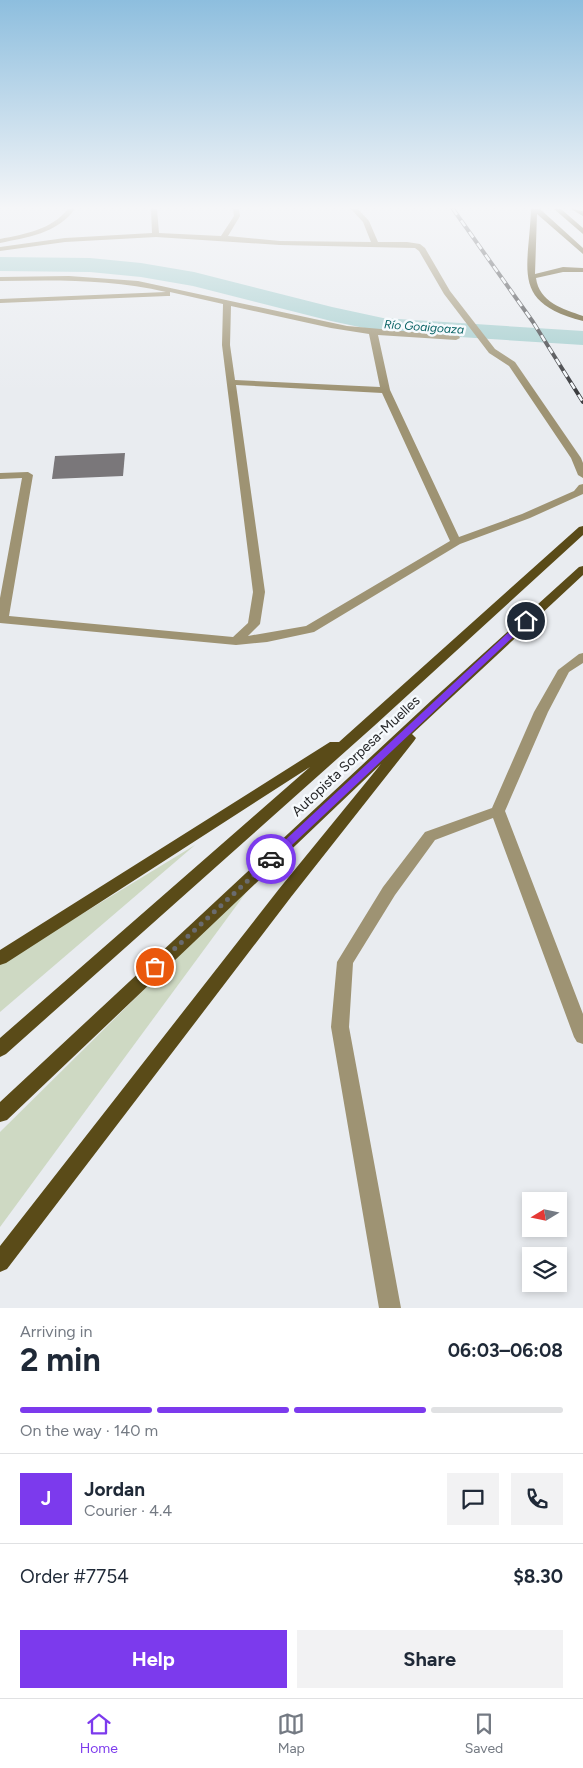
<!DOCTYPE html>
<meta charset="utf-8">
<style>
body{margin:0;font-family:Figtree,sans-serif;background:#f2f2f3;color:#1f2937;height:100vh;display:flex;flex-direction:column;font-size:19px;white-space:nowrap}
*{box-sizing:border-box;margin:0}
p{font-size:16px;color:#747a83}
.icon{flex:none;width:28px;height:28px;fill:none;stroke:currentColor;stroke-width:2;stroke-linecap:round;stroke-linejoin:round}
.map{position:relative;height:1308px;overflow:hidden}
.side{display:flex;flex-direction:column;background:#fff;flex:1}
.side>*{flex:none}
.needle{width:32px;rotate:260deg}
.buttons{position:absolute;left:522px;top:1192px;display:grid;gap:10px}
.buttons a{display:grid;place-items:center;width:45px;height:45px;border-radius:0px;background:#fff;box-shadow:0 2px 8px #0003;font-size:25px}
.pin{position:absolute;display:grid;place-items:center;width:42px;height:42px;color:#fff;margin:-21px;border:2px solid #fff;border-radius:50%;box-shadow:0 1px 5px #0007}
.courier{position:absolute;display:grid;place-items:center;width:50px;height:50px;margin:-25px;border:4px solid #7c3aed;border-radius:50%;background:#fff;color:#222;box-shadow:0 1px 6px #0007}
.head em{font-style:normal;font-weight:700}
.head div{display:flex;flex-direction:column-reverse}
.head{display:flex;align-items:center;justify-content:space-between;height:85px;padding:0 20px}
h1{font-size:32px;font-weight:700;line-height:38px}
.bar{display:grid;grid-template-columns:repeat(4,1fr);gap:8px 5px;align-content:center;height:60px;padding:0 20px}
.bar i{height:6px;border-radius:4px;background:#e0e1e3}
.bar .selected{background:#7c3aed}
.bar p{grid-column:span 4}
.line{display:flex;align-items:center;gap:12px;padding:0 20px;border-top:1px solid #e0e1e3}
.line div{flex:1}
.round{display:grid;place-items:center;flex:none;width:52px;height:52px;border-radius:0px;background:#f2f2f3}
.primary-button{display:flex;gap:10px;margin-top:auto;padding:10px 20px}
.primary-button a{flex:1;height:58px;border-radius:0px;background:#7c3aed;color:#fff;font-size:20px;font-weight:700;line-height:58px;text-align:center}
.primary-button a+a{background:#f2f2f3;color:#1f2937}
.dock{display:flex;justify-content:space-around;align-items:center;height:70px;border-top:1px solid #e0e1e3;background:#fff;font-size:14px;color:#747a83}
.dock a{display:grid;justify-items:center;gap:2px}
.dock .selected{color:#7c3aed}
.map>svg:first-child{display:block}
.green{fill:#ced9c3}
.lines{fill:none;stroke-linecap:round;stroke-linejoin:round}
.river{fill:#a4cece;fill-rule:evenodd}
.building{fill:#7a777a}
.street{fill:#9e9373;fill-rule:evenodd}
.primary{fill:#5a4b18;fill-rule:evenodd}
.rail-casing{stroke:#3c3d40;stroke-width:4}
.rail{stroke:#f6fafd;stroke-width:2.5;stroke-dasharray:7;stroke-linecap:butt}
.route{fill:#7c3aed}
.done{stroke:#6a6b6e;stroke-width:5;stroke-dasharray:0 9}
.labels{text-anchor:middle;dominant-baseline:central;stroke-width:5;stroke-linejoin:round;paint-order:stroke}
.far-water-label{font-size:12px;font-style:italic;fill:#096364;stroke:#f6fafd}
.street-label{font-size:14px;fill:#252628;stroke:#f6fafd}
</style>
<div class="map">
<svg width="583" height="1308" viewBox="0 0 583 1308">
<rect width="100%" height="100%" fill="#e9ecf0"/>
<g class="green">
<polygon points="195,845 0,1012 0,964"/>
<polygon points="256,879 0,1227 0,1132"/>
</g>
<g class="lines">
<polygon class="river" points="0,257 90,258 141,263 194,272 332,307 383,318 583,331 583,345 383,332 331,321 193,286 141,277 90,272 0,271"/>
</g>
<polygon class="building" points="125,453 123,476 52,479 55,456"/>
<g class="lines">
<g class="street">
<path d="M 68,209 L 75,209 C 56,234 28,237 0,243 L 0,239 C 25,234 51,230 68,209 Z"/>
<polygon points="151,209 157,209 159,233 221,236 234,216 233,209 239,209 240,216 228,236 280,241 371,242 363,222 351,209 358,209 369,221 378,242 407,242 420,244 425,248 450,291 495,349 515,362 581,458 583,463 583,478 578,475 571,458 509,366 489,353 444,294 419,251 415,248 280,245 156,237 65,242 0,251 0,247 65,238 152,233"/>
<path d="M 69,276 L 138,281 L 347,326 L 459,336 L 460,338 L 456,340 L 378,335 L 390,390 L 459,537 L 522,514 L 574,491 L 579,485 L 583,484 L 583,494 L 530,518 L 460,544 L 314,632 L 267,642 L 236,645 L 0,623 L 0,598 L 22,478 L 0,479 L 0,473 L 28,472 L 33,475 L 9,616 L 233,637 L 248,623 L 253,592 L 222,345 L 223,304 L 170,292 L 170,296 L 167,296 L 0,303 L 0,299 L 166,292 C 112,279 56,280 0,281 L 0,277 ZM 231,306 L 331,328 L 369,334 L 380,387 L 235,380 L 230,345 ZM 236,385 L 382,393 L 450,541 L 306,626 L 248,636 L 260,624 L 265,592 Z"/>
<polygon points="583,653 583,663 569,672 548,712 505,811 583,1014 583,1044 577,1042 574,1037 493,818 435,840 395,895 353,963 349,1027 401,1308 379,1308 331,1027 337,962 383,887 425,832 492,808 534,712 558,670 579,654"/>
</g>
<g class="primary">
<path d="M 531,209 L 540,209 L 583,248 L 583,254 L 537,214 L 535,274 L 563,267 L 583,268 L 583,272 L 563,272 L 536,278 C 539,302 563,309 583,316 L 583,321 C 510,302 529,270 531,209 Z"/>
<polygon points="554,209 561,209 583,228 583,234"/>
<polygon points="571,209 583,211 583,216"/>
<polygon points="583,526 583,535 374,726 6,1054 0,1057 0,1038 310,767 6,963 0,965 0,950 330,742 339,742 579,527"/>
<polygon points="583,566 583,575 412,734 416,738 414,741 291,897 7,1269 0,1272 0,1246 279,889 381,764 7,1120 0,1122 0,1102 433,699 579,567"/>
</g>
<defs>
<polyline id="rail" points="453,209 533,322 583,402"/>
</defs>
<use href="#rail" class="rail-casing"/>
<use href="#rail" class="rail"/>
</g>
<linearGradient id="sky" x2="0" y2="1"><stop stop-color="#8dbede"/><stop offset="0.53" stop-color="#f5f6f8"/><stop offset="1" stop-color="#f5f6f8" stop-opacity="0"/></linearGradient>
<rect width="583" height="392" fill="url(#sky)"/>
<polygon class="route" points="523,619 530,621 275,861 268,861 268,856"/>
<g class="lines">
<polyline class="done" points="155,967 271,859"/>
</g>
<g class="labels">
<g class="far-water-label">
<text transform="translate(424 327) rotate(4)">Río Goaigoaza</text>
</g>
<g class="street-label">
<text transform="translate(356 756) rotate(-43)">Autopista Sorpesa-Muelles</text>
</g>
</g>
</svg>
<div class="buttons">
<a><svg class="needle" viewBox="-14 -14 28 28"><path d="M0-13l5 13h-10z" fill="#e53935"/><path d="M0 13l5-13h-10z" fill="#747a83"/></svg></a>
<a><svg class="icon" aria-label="layers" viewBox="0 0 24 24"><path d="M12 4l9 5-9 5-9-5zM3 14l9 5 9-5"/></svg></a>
</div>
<div class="pin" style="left:155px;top:967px;background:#ea580c"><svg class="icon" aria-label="bag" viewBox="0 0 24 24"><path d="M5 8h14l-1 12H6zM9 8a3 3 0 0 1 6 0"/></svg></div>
<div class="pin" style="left:526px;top:621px;background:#1f2937"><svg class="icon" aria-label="home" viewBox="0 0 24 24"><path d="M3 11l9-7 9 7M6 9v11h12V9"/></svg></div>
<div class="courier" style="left:271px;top:859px"><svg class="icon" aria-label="car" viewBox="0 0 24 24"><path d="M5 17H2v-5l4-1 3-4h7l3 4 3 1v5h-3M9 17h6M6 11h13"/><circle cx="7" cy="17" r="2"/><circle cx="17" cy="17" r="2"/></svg></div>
</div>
<section class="side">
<div class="head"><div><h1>2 min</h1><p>Arriving in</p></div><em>06:03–06:08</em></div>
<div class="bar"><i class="selected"></i><i class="selected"></i><i class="selected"></i><i></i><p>On the way · 140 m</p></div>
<div class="line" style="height:90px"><b class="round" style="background:#7c3aed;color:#fff">J</b><div><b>Jordan</b><p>Courier · 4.4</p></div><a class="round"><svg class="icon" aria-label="chat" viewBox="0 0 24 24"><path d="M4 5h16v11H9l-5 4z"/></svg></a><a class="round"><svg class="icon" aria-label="phone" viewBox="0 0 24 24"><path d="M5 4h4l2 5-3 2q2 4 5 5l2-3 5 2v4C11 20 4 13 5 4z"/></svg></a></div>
<div class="line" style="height:65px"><div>Order #7754</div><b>$8.30</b></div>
<div class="primary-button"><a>Help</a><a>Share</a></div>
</section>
<nav class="dock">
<a class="selected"><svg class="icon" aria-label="home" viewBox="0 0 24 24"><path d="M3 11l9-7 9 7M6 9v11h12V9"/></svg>Home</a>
<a><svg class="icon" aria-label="map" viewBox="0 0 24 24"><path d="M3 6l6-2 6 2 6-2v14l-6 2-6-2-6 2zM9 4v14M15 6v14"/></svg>Map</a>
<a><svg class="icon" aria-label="saved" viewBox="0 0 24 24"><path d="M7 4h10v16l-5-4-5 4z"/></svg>Saved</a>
</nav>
